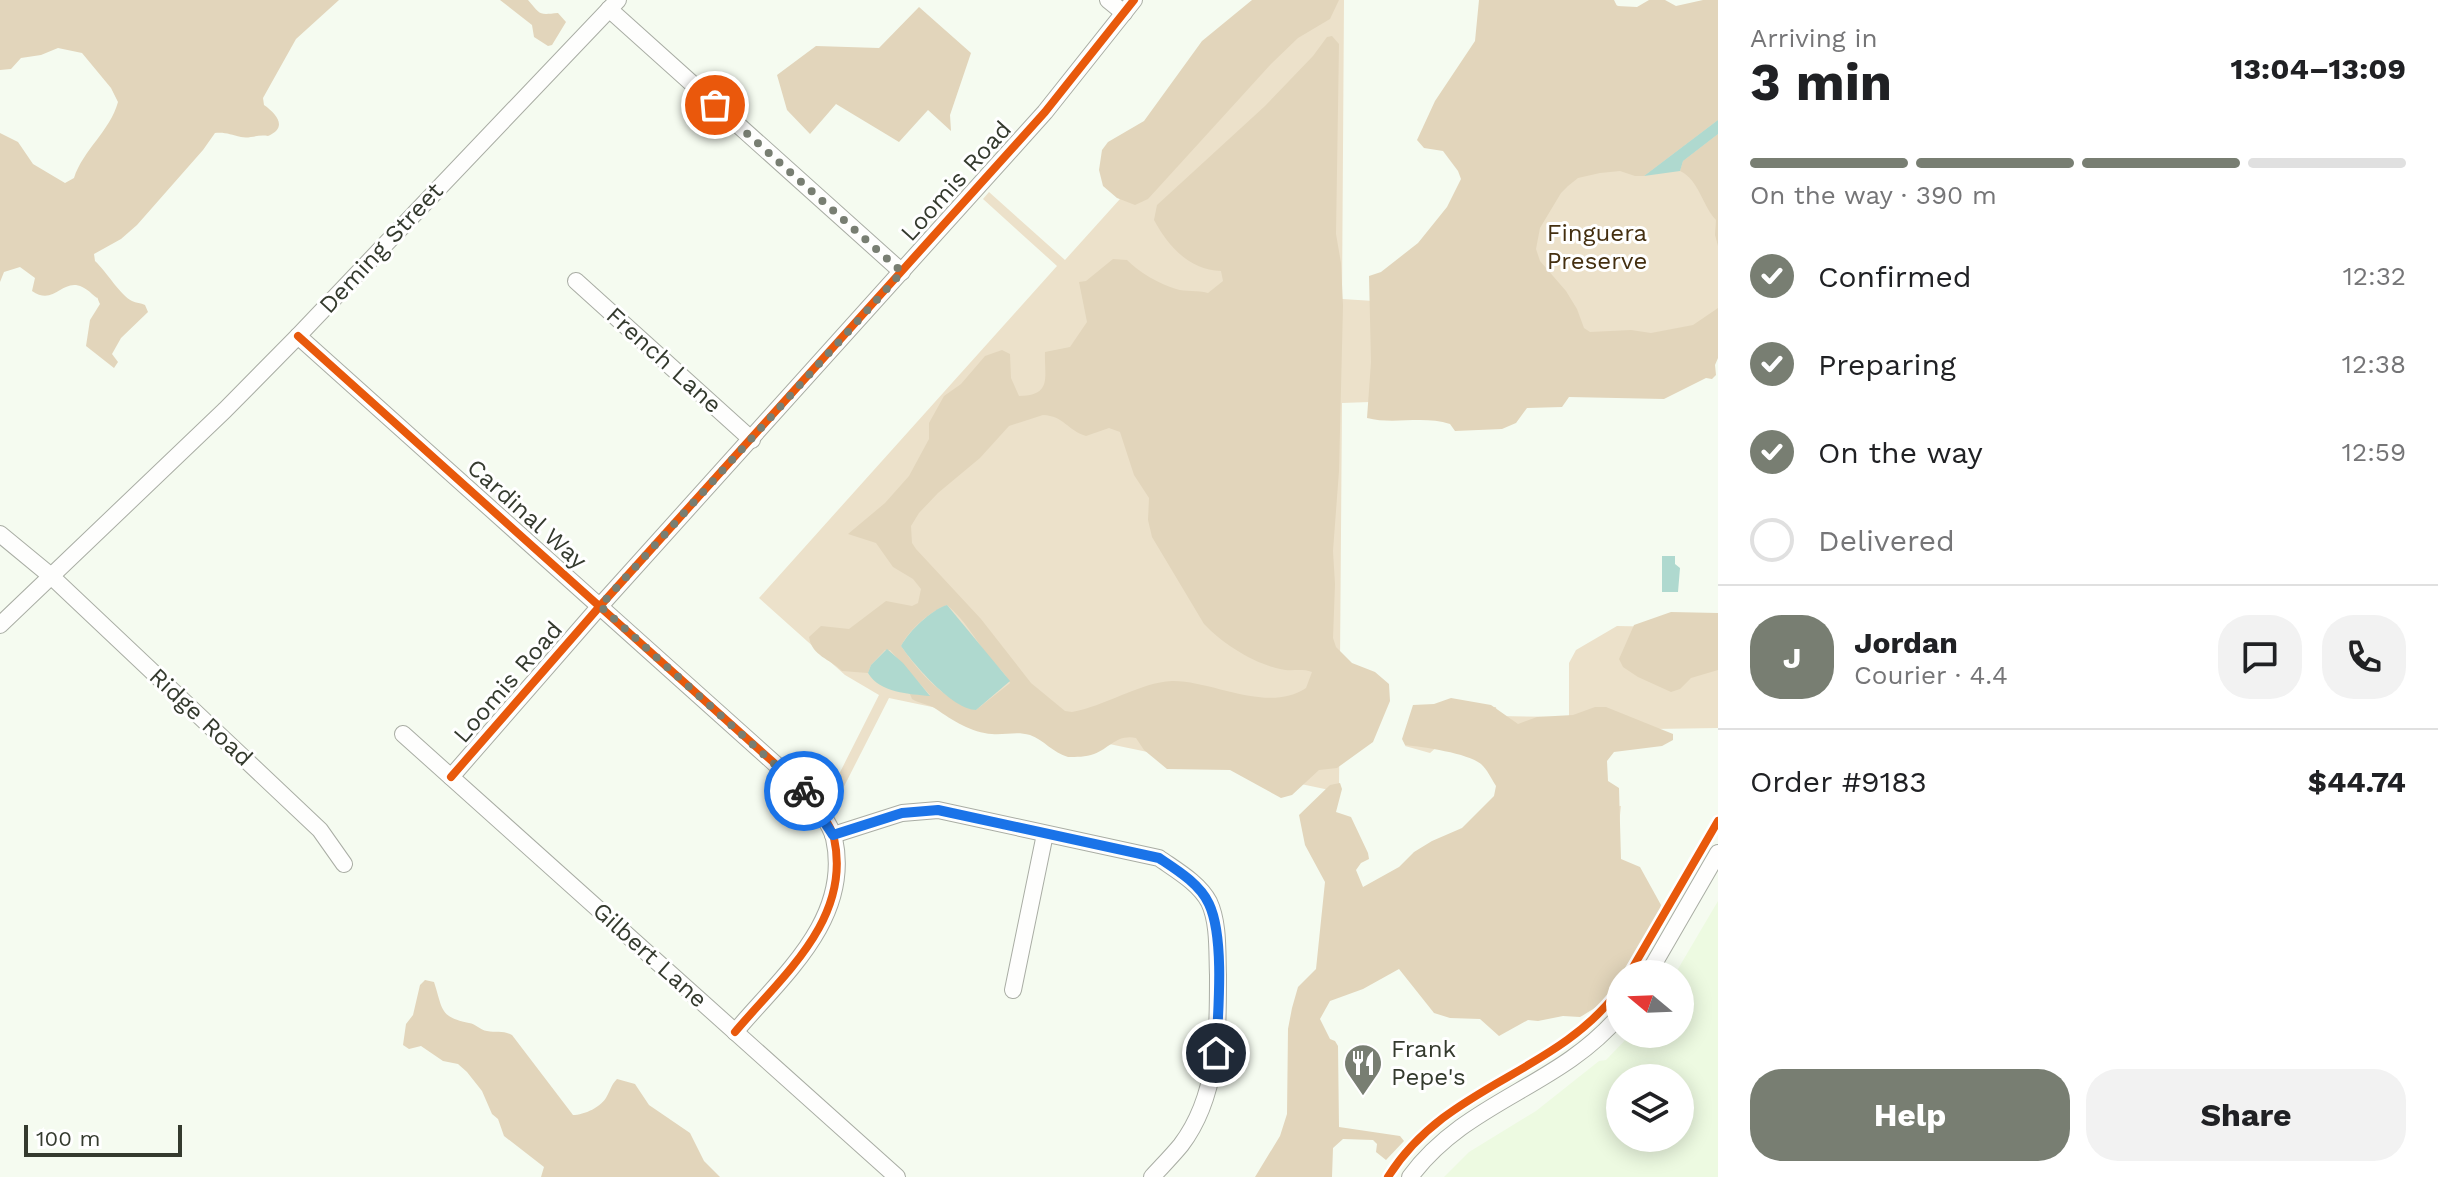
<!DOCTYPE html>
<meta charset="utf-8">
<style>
body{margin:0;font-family:"Work Sans",sans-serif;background:#f2f2f2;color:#202124;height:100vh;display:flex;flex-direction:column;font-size:30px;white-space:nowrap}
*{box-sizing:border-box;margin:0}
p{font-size:26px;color:#757577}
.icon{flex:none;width:44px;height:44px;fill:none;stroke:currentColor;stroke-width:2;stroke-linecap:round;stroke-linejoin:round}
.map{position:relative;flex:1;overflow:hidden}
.details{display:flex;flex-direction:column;background:#fff;width:720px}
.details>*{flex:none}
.needle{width:52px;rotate:289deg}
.controls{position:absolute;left:1606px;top:960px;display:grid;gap:16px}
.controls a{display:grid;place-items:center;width:88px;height:88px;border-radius:50%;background:#fff;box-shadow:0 4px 20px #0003;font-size:40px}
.scale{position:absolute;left:24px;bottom:20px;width:158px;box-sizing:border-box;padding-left:8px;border:4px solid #343a2e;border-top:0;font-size:22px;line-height:28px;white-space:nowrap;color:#343a2e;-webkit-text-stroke:6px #fff;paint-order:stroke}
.pin{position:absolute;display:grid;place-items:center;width:68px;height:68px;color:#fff;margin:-34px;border:4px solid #fff;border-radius:50%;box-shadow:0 2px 8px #0007}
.courier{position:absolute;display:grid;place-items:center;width:80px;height:80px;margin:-40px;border:6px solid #1a73e8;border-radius:50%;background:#fff;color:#222;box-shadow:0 2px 10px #0007}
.overview em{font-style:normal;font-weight:700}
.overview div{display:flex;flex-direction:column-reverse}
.overview{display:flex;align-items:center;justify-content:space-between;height:136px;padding:0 32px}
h1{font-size:52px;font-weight:700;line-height:60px}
.bar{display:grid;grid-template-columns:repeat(4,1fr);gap:12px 8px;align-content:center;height:96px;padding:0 32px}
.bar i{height:10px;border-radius:6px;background:#e0e0e0}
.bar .current{background:#787e72}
.bar p{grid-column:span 4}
.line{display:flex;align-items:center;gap:20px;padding:0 32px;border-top:2px solid #e0e0e0}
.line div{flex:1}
.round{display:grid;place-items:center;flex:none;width:84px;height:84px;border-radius:32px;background:#f2f2f2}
ol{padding:0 32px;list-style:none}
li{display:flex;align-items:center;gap:24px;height:88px}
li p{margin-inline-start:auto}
li .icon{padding:8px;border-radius:50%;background:#787e72;color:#fff;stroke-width:4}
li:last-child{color:#757577}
li i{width:44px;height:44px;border:4px solid #e0e0e0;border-radius:50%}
.primary-button{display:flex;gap:16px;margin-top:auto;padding:16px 32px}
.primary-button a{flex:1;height:92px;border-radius:32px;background:#787e72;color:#fff;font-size:32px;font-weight:700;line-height:92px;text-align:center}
.primary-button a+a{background:#f2f2f2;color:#202124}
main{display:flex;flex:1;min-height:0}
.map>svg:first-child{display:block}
.built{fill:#edfae1;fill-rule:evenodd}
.green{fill:#ece1ca}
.forest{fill:#e2d5bb;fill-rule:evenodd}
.water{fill:#afd9cf}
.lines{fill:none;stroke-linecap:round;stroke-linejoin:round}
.minor-casing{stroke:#a9ada4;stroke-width:18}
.minor{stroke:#fefefd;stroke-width:16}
.cycleway-casing{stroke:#fff;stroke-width:13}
.cycleway{stroke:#e8590c;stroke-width:8}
.done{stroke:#787e72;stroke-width:8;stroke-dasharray:0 14.4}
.route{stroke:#1a73e8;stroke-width:10}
.labels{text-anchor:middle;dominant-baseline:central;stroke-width:6;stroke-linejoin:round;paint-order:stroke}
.street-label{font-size:24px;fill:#343a2e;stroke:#fff}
.park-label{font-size:24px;fill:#442f10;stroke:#fff}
.poi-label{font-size:24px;fill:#343a2e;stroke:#fff;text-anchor:start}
</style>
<main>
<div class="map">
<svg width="1718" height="1177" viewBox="0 0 1718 1177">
<rect width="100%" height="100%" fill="#f5fbf0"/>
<path class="built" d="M 1718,901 L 1718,1177 L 1444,1177 L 1469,1152 L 1536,1111 L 1599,1061 L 1606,1060 L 1631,1034 L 1680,1034 L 1680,974 L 1675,974 ZM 1620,1078 L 1680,1078 L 1680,1138 L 1620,1138 Z"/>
<g class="green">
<polygon points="1288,0 1344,0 1342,299 1390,302 1606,0 1658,25 1718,20 1718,326 1480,398 1342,403 1339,792 889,698 832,810 826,800 879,695 845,675 759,598 1057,266 983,199 989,192 1065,260 1147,169"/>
<polygon points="1718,621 1718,728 1590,730 1592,807 1621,806 1617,842 1520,808 1488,740 1440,744 1430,753 1405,746 1418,706 1496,707 1497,716 1569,717 1569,663 1576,650 1617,626 1666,627"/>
</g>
<g class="forest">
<path d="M 0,0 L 339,0 L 296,39 L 263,98 L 264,105 C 277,114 288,128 268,136 C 258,134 250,139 241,137 C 231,135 226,132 215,133 L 203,150 L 137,225 L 121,239 L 94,254 L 95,261 C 106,271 121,296 132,301 C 136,303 141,303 145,305 L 148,312 L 121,338 L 112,354 L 118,362 L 114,368 L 86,346 L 90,320 L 100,304 C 95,293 101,302 92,294 C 64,268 58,309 32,291 L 35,278 L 20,267 L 4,272 L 0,282 L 0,133 L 18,142 L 33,164 L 65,183 L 74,178 C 83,150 110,131 118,102 L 111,88 L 82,53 L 58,48 L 41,55 L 21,58 L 11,69 L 0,70 Z"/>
<path d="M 500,0 L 528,0 C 541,15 538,15 558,13 L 566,22 L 552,45 L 548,46 L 534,37 L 532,25 Z"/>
<polygon points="1252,0 1339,0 1330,19 1298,38 1271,64 1148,199 1135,205 1117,198 1103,186 1099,170 1102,150 1108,142 1144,121 1202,41"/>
<path d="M 1479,0 L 1614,0 L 1617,6 L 1637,7 L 1649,0 L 1665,0 L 1676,6 L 1703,0 L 1718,0 L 1718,120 L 1644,176 L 1635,176 L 1620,171 L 1600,173 L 1578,178 L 1568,186 L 1561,193 L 1540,228 L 1536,249 L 1540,261 L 1566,291 L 1577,309 L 1584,328 L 1590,332 L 1631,330 L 1651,333 L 1693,325 L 1718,308 L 1718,358 L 1715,365 L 1716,375 L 1712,379 L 1706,378 L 1664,399 L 1569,397 L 1562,407 L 1527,408 L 1516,423 L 1502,429 L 1455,431 L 1450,424 C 1423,415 1394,425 1367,418 L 1371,362 L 1369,276 L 1381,272 L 1418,243 L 1447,207 L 1461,179 L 1458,171 L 1443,151 L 1424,148 L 1417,140 L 1435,101 L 1475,41 Z"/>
<polygon points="919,7 971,53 950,115 951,131 928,110 899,142 836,104 810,134 787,110 777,75 816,46 879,48"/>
<path d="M 1332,36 L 1339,44 L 1336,234 L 1341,263 L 1343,306 L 1339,471 L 1333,551 L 1335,584 L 1333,638 L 1336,647 L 1352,663 L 1375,672 L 1389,684 L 1390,701 L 1373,742 L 1337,768 L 1319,770 L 1292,795 L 1281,798 L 1230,770 L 1167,769 L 1144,750 L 1136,738 C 1117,734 1110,748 1094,754 C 1086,757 1076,757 1068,757 C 1053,753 1044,740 1030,735 C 1017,731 1006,735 992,734 C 972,733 952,720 936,709 C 929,704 920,704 912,699 L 910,694 L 930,695 L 890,650 L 885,650 L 871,665 L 868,673 L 842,671 C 830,659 812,656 809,637 L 821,626 L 849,629 L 886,601 L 912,606 L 918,603 L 921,589 L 913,579 L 893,567 L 876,543 L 848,534 L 885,503 L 909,476 L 929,439 L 929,423 L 944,396 L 961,384 L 985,356 L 1002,350 L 1010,354 L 1011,378 L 1019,396 C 1053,395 1044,377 1045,352 L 1070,347 L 1087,322 L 1079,282 L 1086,281 L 1113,259 L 1127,260 C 1139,272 1159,284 1176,289 C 1186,292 1197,290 1208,293 L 1223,281 L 1221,271 C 1189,270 1168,246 1154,220 L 1157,205 L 1265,106 L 1313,56 L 1327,37 ZM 1043,415 C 1064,416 1067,430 1086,436 L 1109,428 L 1120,432 L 1134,475 L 1149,498 L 1148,520 L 1152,537 L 1204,624 C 1223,644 1253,663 1280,669 C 1291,672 1301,668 1312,672 L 1306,688 C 1268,714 1211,680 1172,681 C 1141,682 1103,707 1072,712 L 1065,711 L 1031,683 L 981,619 L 916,549 L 912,543 L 911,526 L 919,513 L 938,493 L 980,458 L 1009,426 ZM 947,605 C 964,619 975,639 989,657 C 996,666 1005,672 1010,683 L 976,710 C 944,700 919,673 901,646 C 909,630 930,611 947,605 Z"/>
<path d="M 1718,134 L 1718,246 L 1715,235 L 1716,220 C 1702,205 1699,180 1680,171 L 1683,161 Z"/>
<polygon points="1671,612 1718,613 1718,670 1691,678 1680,689 1671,692 1638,677 1623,667 1619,659 1634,625"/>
<path d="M 1451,698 L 1491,705 L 1518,724 L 1537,717 L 1573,715 L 1595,707 L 1606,707 L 1673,734 L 1673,740 L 1662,746 L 1614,752 L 1607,761 L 1608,781 L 1619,788 L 1621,859 L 1640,867 L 1661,905 L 1658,918 L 1626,974 L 1620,974 C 1620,992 1595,1009 1580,1017 L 1563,1016 L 1538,1021 L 1528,1020 L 1499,1036 L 1480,1019 L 1450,1018 L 1434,1013 L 1399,969 L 1363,989 L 1330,1001 L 1320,1019 L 1330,1039 L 1335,1041 L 1338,1046 L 1339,1127 L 1400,1136 L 1404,1141 L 1386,1160 L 1376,1152 L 1377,1144 L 1373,1140 L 1343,1139 L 1333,1148 L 1332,1177 L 1255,1177 L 1280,1136 L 1287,1114 L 1288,1029 L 1292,1008 L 1298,987 L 1316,969 L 1325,882 L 1305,845 L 1299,815 L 1330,785 L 1340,783 L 1342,789 L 1336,812 L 1351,817 L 1368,853 L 1369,859 L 1361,863 L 1356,870 L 1363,887 L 1399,867 L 1414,852 L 1432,841 L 1462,828 L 1494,796 L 1496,786 C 1492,780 1487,769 1481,764 C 1467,753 1424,747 1405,745 L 1402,739 L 1413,705 L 1434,704 Z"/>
<path d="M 425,980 L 434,982 C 443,1009 439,1017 469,1023 C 476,1024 480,1030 487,1031 C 496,1033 503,1030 512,1035 L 573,1115 C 584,1115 602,1107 607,1096 C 611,1089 611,1085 617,1079 L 635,1084 L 649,1105 L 690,1133 L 704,1161 L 720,1177 L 541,1177 L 544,1167 L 504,1136 L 498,1119 L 492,1114 L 482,1091 L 467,1072 L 458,1064 L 443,1061 L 421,1046 L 409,1049 L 403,1045 L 406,1024 L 413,1015 L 420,985 Z"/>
</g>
<g class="water">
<polygon points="1718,120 1718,134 1683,161 1680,171 1644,176"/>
<polygon points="1662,556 1675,556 1675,564 1680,568 1678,592 1662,592"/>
<path d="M 947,605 L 1010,681 L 976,710 C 953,710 914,665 901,646 C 909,631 931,610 947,605 Z"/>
<path d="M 887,649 L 903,663 L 930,696 C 909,694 880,693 868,673 L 871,665 Z"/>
</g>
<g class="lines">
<defs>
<g id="minor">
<polyline points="1108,0 1124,13"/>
<polyline points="609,9 902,272"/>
<polyline points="576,281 752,440"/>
<path d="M 298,336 L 801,787 C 812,801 829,820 834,838 C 852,919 782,976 735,1032"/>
<polyline points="0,534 51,576 320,830 344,864"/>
<polyline points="0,625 225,410 298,336 618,0"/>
<polyline points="403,734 897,1177"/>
<polyline points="451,777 600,606 1045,112 1134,0"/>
<path d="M 833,835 L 902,813 L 938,810 L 1159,858 C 1176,870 1199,883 1209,902 C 1219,923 1217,953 1218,975 C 1218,1033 1218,1096 1181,1145 C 1172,1156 1162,1166 1152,1177"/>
<polyline points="1648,974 1718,853"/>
<polyline points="1013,990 1045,834"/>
<path d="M 1410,1177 C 1467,1100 1558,1088 1620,1015"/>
</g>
</defs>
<use href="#minor" class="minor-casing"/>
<use href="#minor" class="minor"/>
<defs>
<g id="cycleway">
<path d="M 298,336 L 801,787 C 812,801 829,820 834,838 C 852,919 782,976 735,1032"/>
<polyline points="451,777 600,606 1045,112 1134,0"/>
<polyline points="1629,974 1718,821"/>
<path d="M 1388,1177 C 1447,1083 1555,1076 1620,989"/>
</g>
</defs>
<use href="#cycleway" class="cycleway-casing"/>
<use href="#cycleway" class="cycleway"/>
</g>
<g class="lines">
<polyline class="done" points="715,105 902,272 600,606 804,791"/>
<path class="route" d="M 804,791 L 833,835 L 902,813 L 938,810 L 1159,858 C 1177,870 1200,884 1209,904 C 1225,938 1218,1014 1216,1053"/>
</g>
<defs>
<symbol id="restaurant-pin" viewBox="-11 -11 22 30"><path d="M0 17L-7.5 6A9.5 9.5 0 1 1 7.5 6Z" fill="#787e72" stroke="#fff"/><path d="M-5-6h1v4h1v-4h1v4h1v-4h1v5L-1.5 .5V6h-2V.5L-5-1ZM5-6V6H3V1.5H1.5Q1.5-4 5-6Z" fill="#fff"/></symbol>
</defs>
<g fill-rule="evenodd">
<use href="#restaurant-pin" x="1341" y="1041" width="44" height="60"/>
</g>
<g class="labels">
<g class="street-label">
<text transform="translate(956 181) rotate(-48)">Loomis Road</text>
<text transform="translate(381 248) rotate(-47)">Deming Street</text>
<text transform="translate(664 360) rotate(42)">French Lane</text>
<text transform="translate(527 514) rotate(42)">Cardinal Way</text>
<text transform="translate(508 682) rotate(-49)">Loomis Road</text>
<text transform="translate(201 717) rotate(43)">Ridge Road</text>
<text transform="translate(650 955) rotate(42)">Gilbert Lane</text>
</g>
<g class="park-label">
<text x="1597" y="233">Finguera<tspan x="1597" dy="28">Preserve</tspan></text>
</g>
<g class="poi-label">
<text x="1391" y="1049">Frank<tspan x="1391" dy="28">Pepe's</tspan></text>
</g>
</g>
</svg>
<div class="controls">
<a><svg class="needle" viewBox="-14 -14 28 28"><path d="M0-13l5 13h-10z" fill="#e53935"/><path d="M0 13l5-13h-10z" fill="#757577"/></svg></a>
<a><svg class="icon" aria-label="layers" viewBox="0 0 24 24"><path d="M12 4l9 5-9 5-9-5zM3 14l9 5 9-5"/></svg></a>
</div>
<div class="scale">100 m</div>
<div class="pin" style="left:715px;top:105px;background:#ea580c"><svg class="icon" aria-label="bag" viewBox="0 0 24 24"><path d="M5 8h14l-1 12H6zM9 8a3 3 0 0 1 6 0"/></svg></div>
<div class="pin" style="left:1216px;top:1053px;background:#1f2937"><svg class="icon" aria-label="home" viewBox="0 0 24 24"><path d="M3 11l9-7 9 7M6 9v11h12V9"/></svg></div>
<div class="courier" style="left:804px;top:791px"><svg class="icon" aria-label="bike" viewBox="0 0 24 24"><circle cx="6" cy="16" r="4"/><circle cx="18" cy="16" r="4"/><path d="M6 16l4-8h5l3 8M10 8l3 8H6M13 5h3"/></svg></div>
</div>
<section class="details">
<div class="overview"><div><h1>3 min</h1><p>Arriving in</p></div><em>13:04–13:09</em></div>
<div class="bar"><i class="current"></i><i class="current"></i><i class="current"></i><i></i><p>On the way · 390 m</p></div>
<ol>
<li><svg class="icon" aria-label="check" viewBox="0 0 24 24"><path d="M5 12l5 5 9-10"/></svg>Confirmed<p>12:32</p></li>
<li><svg class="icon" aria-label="check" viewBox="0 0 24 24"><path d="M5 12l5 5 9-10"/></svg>Preparing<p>12:38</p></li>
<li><svg class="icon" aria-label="check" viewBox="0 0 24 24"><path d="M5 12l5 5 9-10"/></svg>On the way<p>12:59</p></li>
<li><i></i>Delivered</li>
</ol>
<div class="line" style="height:144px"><b class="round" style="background:#787e72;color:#fff">J</b><div><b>Jordan</b><p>Courier · 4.4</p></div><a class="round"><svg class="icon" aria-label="chat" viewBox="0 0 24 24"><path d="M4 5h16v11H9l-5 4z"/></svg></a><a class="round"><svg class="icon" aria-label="phone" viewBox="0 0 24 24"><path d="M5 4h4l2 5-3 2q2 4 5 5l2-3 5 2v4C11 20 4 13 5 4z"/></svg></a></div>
<div class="line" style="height:104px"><div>Order #9183</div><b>$44.74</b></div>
<div class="primary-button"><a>Help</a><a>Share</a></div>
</section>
</main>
